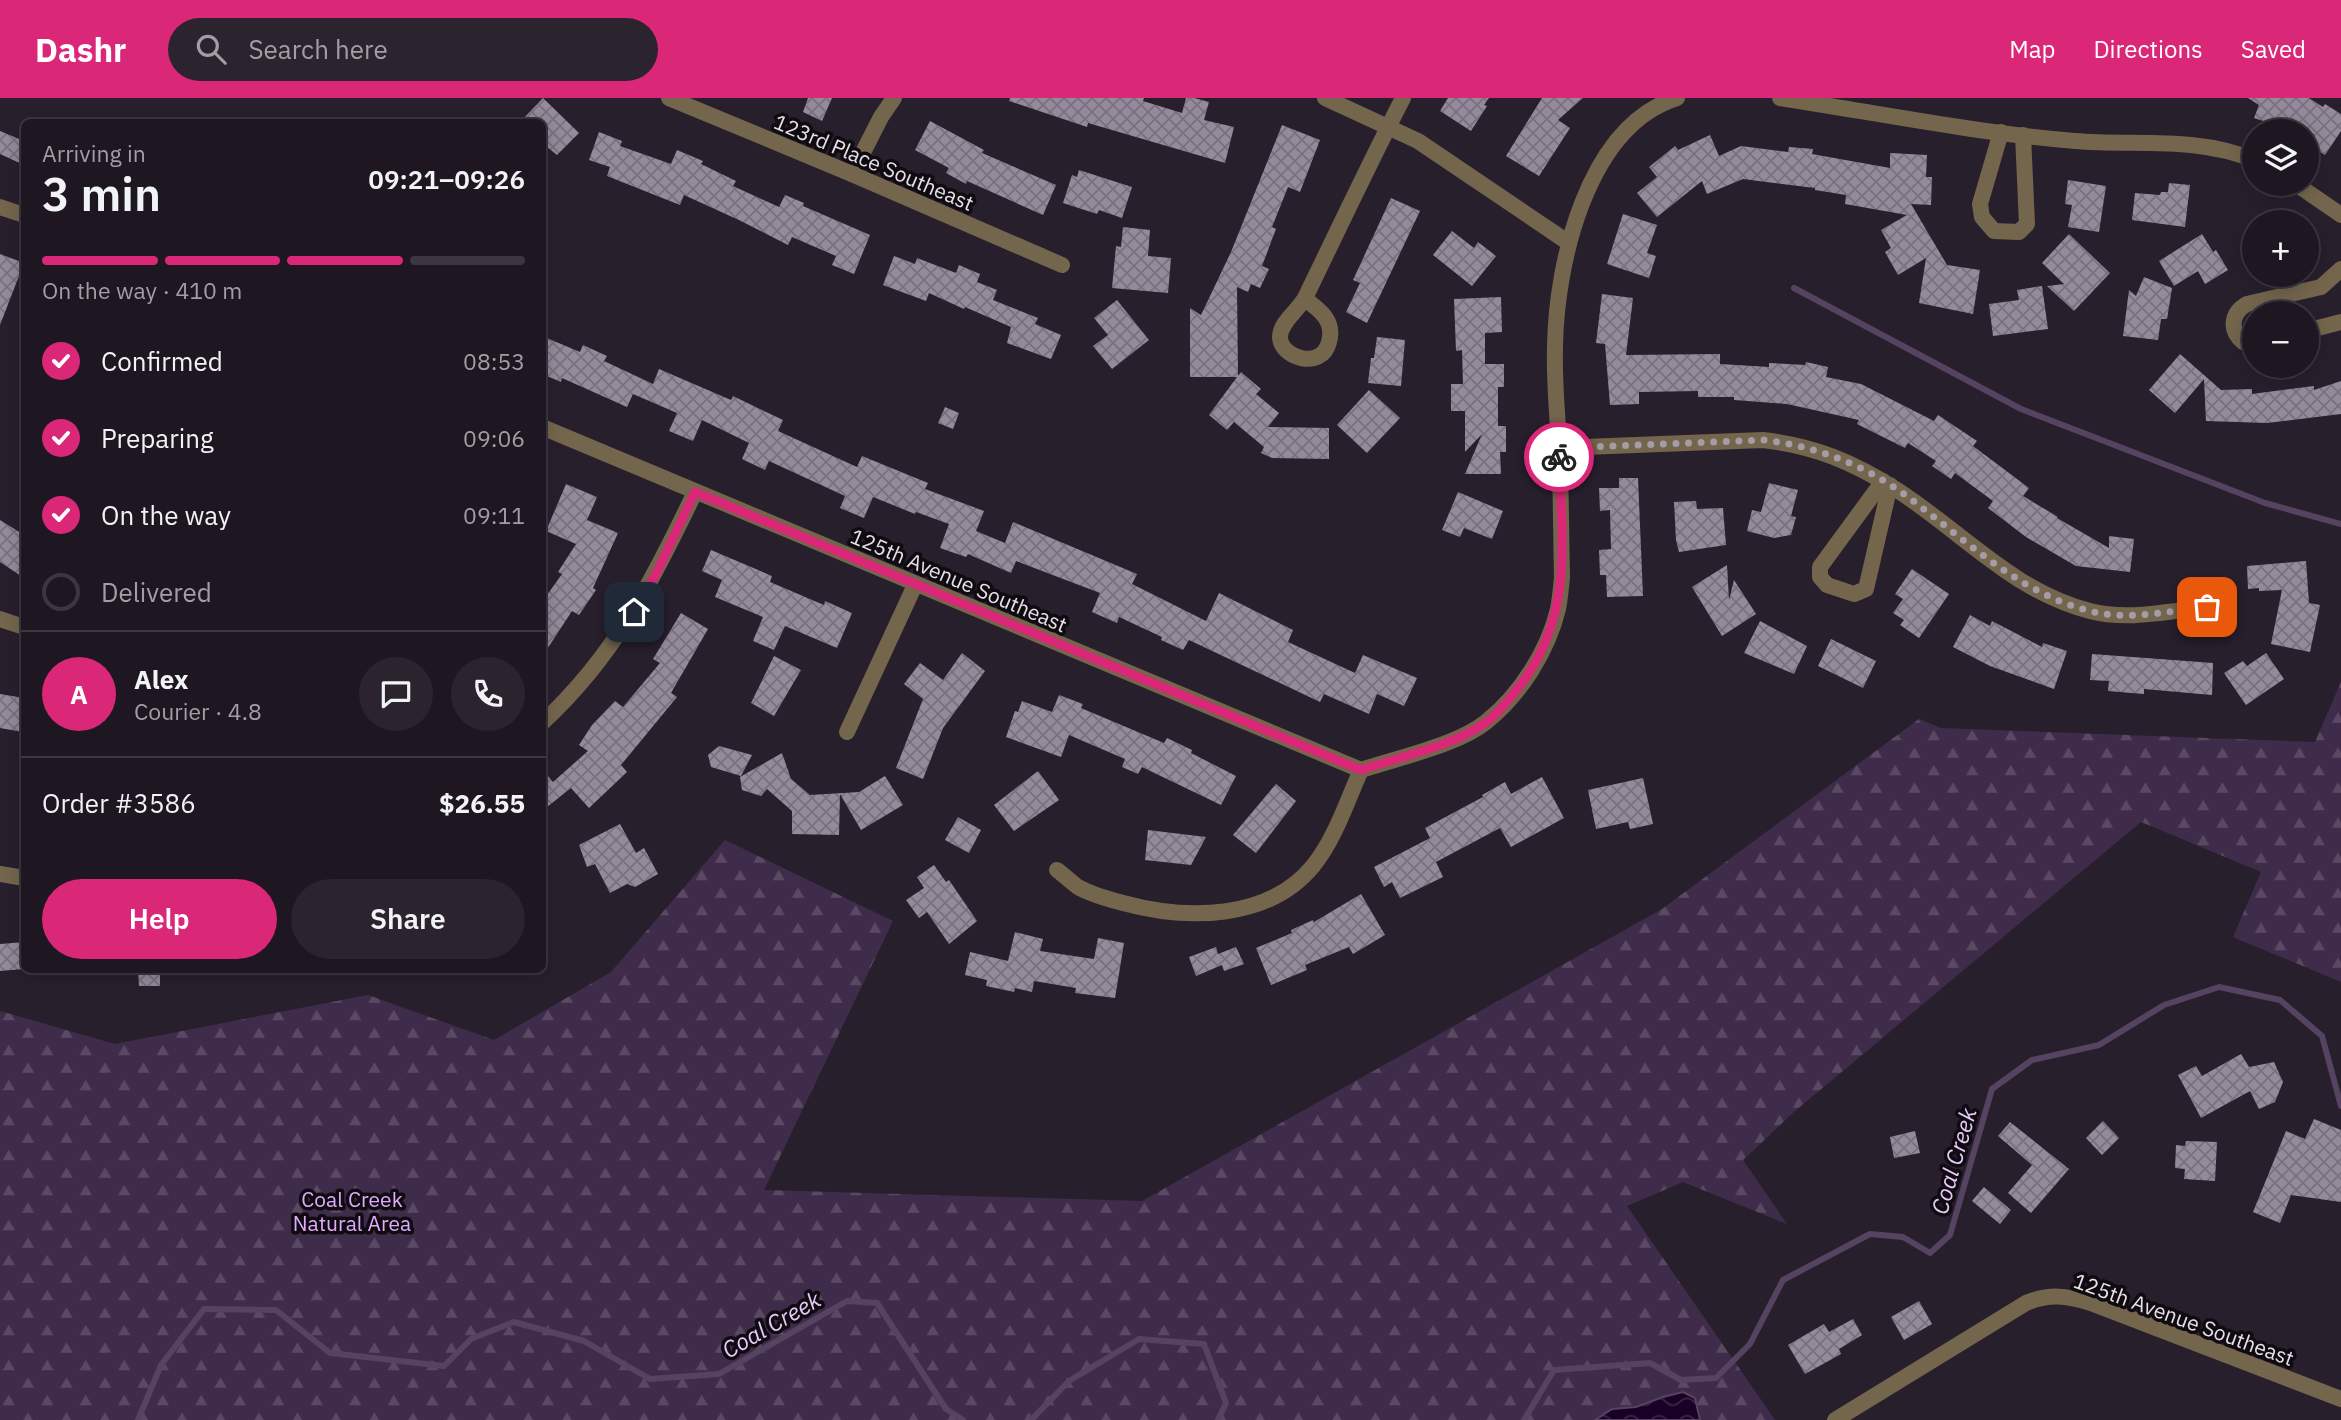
<!DOCTYPE html>
<meta charset="utf-8">
<style>
body{margin:0;font-family:"IBM Plex Sans",sans-serif;background:#2b242f;color:#f1f3f6;height:100vh;display:flex;flex-direction:column;font-size:26px;white-space:nowrap}
*{box-sizing:border-box;margin:0}
p{font-size:23px;color:#a19fa5}
.icon{flex:none;width:38px;height:38px;fill:none;stroke:currentColor;stroke-width:2;stroke-linecap:round;stroke-linejoin:round}
.map{position:relative;flex:1;overflow:hidden}
.panel{position:absolute;left:21px;top:21px;width:525px;height:854px;display:flex;flex-direction:column;background:#1e1722;border-radius:10px;box-shadow:0 4px 18px #0003,0 0 0 2px #3c3640}
.panel>*{flex:none}
.controls{position:absolute;left:2242px;top:21px;display:grid;gap:14px}
.controls a{display:grid;place-items:center;width:77px;height:77px;border-radius:50%;background:#1e1722;box-shadow:0 4px 18px #0003,0 0 0 2px #3c3640;font-size:35px}
.pin{position:absolute;display:grid;place-items:center;width:60px;height:60px;color:#fff;margin:-30px;border-radius:14px;box-shadow:0 4px 10px #0006}
.courier{position:absolute;display:grid;place-items:center;width:70px;height:70px;margin:-35px;border:5px solid #db2777;border-radius:50%;background:#fff;color:#222;box-shadow:0 2px 9px #0007}
.head em{font-style:normal;font-weight:600}
.head div{display:flex;flex-direction:column-reverse}
.head{display:flex;align-items:center;justify-content:space-between;height:119px;padding:0 21px}
h1{font-size:46px;font-weight:600;line-height:52px}
.bar{display:grid;grid-template-columns:repeat(4,1fr);gap:10px 7px;align-content:center;height:84px;padding:0 21px}
.bar i{height:9px;border-radius:5px;background:#3c3640}
.bar .active{background:#db2777}
.bar p{grid-column:span 4}
.line{display:flex;align-items:center;gap:18px;padding:0 21px;border-top:2px solid #3c3640}
.line div{flex:1}
.round{display:grid;place-items:center;flex:none;width:74px;height:74px;border-radius:37px;background:#2b242f}
ol{padding:0 21px;list-style:none}
li{display:flex;align-items:center;gap:21px;height:77px}
li p{margin-inline-start:auto}
li .icon{padding:7px;border-radius:50%;background:#db2777;color:#fff;stroke-width:4}
li:last-child{color:#a19fa5}
li i{width:38px;height:38px;border:4px solid #3c3640;border-radius:50%}
.action{display:flex;gap:14px;margin-top:auto;padding:14px 21px}
.action a{flex:1;height:80px;border-radius:42px;background:#db2777;color:#fff;font-size:28px;font-weight:600;line-height:80px;text-align:center}
.action a+a{background:#2b242f;color:#f1f3f6}
header{display:flex;align-items:center;gap:42px;box-sizing:border-box;height:98px;padding:0 35px;background:#db2777;color:#fff}
header strong{font-size:33px}
nav{display:flex;gap:38px;margin-inline-start:auto;font-size:24px}
.search{width:490px;height:63px;background:#2b242f;display:flex;align-items:center;gap:18px;box-sizing:border-box;padding:0 24px;border-radius:38px;color:#a19fa5;font-size:26px}
.map>svg:first-child{display:block}
.forest{fill:url(#forest-firs)}
.water{fill:url(#water-waves);stroke:#564361;stroke-width:2}
.lines{fill:none;stroke-linecap:round;stroke-linejoin:round}
.stream{stroke:#564361;stroke-width:6}
.building{fill:url(#building-cross-hatch)}
.street{stroke:#74664d;stroke-width:16}
.done{stroke:#a49ca7;stroke-width:7;stroke-dasharray:0 12.6}
.route{stroke:#db2777;stroke-width:9}
.labels{text-anchor:middle;dominant-baseline:central;stroke-width:7;stroke-linejoin:round;paint-order:stroke}
.street-label{font-size:21px;fill:#e6e0e9;stroke:#0f0b11}
.park-label{font-size:21px;fill:#deacfc;stroke:#0f0b11}
.water-label{font-size:23px;font-style:italic;fill:#e8cafa;stroke:#0f0b11}
</style>
<header>
<strong>Dashr</strong>
<div class="search"><svg class="icon" aria-label="search" viewBox="0 0 24 24"><circle cx="10" cy="10" r="6"/><path d="M15 15l6 6"/></svg>Search here</div>
<nav><a>Map</a><a>Directions</a><a>Saved</a></nav>
</header>
<div class="map">
<svg width="2341" height="1322" viewBox="0 0 2341 1322">
<defs>
<pattern id="forest-firs" width="22" height="20" patternUnits="userSpaceOnUse" patternTransform="scale(1.75)"><rect width="22" height="20" fill="#3f2b4a"/><path d="M5 1l3.5 6h-7zM16 11l3.5 6h-7z" fill="#5b4964"/></pattern>
<pattern id="water-waves" width="16" height="10" patternUnits="userSpaceOnUse" patternTransform="scale(1.75)"><rect width="16" height="10" fill="#190027"/><path d="M0 5q4-4 8 0t8 0" fill="none" stroke="#3a2546"/></pattern>
<pattern id="building-cross-hatch" width="8" height="8" patternUnits="userSpaceOnUse" patternTransform="scale(1.75)"><rect width="8" height="8" fill="#948a9b"/><path d="M0 0l8 8M0 8l8-8" fill="none" stroke="#78717d"/></pattern>
</defs>
<rect width="100%" height="100%" fill="#281f2d"/>
<polygon class="forest" points="2341,584 2341,884 2233,839 2261,774 2141,724 1795,1013 1743,1062 1787,1126 1683,1084 1627,1108 1775,1322 0,1322 0,913 115,946 368,897 494,942 611,874 725,742 893,823 764,1092 1142,1103 1662,811 1919,621 1941,630 2315,644"/>
<polygon class="water" points="1683,1294 1695,1300 1700,1322 1595,1322 1612,1311 1636,1309 1663,1299"/>
<g class="lines">
<g class="stream">
<polyline points="1794,190 2021,311 2265,405 2341,426"/>
<polyline points="138,1322 161,1267 204,1211 276,1212 330,1255 444,1268 471,1241 514,1224 584,1243 650,1281 719,1276 847,1203 877,1205 946,1311 963,1322"/>
<polyline points="1031,1322 1069,1283 1139,1241 1204,1246 1226,1305 1218,1322"/>
<polyline points="1524,1322 1554,1272 1650,1265 1681,1282 1716,1280 1750,1246 1783,1182 1870,1136 1903,1139 1930,1155 1950,1137 1992,991 2032,962 2099,947 2164,907 2219,889 2280,902 2322,938 2341,1008"/>
</g>
</g>
<g class="building">
<polygon points="543,0 579,35 557,57 542,45 542,24 520,24"/>
<polygon points="808,0 832,0 822,23 803,14"/>
<polygon points="1010,0 1144,0 1143,3 1182,15 1186,0 1194,0 1209,4 1204,22 1234,29 1225,65 1088,25 1087,29 1009,3"/>
<polygon points="1448,0 1489,0 1484,7 1487,8 1471,33 1440,13"/>
<polygon points="1542,0 1583,0 1558,22 1570,30 1539,78 1506,58"/>
<polygon points="2248,0 2309,0 2323,9 2325,6 2341,16 2341,33 2325,57 2307,46 2311,39 2306,36 2306,33 2302,33 2278,19 2275,27 2254,20 2259,7"/>
<polygon points="930,23 984,52 982,55 1056,87 1043,117 967,83 966,86 946,75 949,70 915,52"/>
<polygon points="1282,27 1320,42 1300,94 1288,89 1272,129 1276,131 1262,168 1269,171 1260,190 1251,186 1248,194 1237,189 1238,278 1241,274 1261,291 1256,296 1279,315 1268,329 1329,330 1329,361 1272,360 1261,355 1264,349 1234,324 1227,332 1209,317 1237,279 1190,279 1190,210 1201,217 1231,154"/>
<polygon points="0,33 24,43 24,67 0,56"/>
<polygon points="599,34 622,43 620,48 671,66 677,52 703,63 701,66 736,83 733,88 779,109 785,97 804,105 803,108 870,137 854,176 832,167 836,158 792,139 788,147 741,123 684,97 680,107 607,78 610,69 589,62"/>
<polygon points="1710,37 1719,58 1741,48 1788,54 1789,49 1813,51 1812,56 1890,70 1890,55 1927,57 1926,79 1932,79 1931,107 1911,106 1947,167 1980,172 1973,216 1919,205 1926,160 1898,177 1885,154 1891,150 1881,132 1907,117 1845,106 1846,97 1815,92 1815,90 1743,81 1707,96 1702,83 1657,119 1637,95 1657,79 1649,69 1675,48 1678,52"/>
<polygon points="1079,72 1132,89 1122,120 1099,112 1097,116 1063,105 1072,77 1077,79"/>
<polygon points="2068,82 2106,88 2099,134 2068,129 2072,107 2065,106"/>
<polygon points="2169,85 2190,87 2185,129 2132,122 2135,95 2160,97 2161,94 2168,94"/>
<polygon points="1391,100 1420,113 1367,225 1346,214 1360,185 1353,182"/>
<polygon points="1623,116 1657,127 1647,155 1656,158 1649,180 1607,166"/>
<polygon points="1123,129 1150,132 1148,158 1171,160 1168,195 1112,190 1116,148 1121,149"/>
<polygon points="1452,133 1474,150 1478,144 1496,158 1472,188 1433,157"/>
<polygon points="2069,136 2110,175 2074,213 2047,188 2064,186 2042,165"/>
<polygon points="2202,136 2213,154 2216,152 2228,172 2205,186 2198,173 2174,188 2159,163"/>
<polygon points="0,156 24,165 0,227"/>
<polygon points="894,158 915,166 917,160 956,175 959,167 980,176 977,184 997,192 993,202 1038,220 1035,226 1061,237 1051,261 1007,245 1011,229 965,209 964,211 929,195 926,203 883,187"/>
<polygon points="2144,179 2172,190 2167,221 2161,221 2158,242 2123,238 2129,192 2136,198"/>
<polygon points="2042,188 2048,231 1993,238 1989,206 2019,202 2017,192"/>
<polygon points="1602,196 1633,200 1626,257 1720,256 1720,266 1769,269 1769,265 1805,267 1806,264 1828,269 1826,279 1861,286 1934,323 1938,317 1977,343 1973,348 2029,390 2023,398 2058,419 2057,420 2109,450 2109,438 2134,441 2130,474 2076,468 2026,439 1988,410 1993,403 1955,375 1951,381 1932,368 1936,363 1908,345 1905,350 1857,326 1859,322 1787,306 1734,302 1734,299 1698,299 1698,293 1639,294 1639,306 1610,307 1605,246 1596,245"/>
<polygon points="1501,199 1502,234 1485,235 1485,266 1504,266 1504,289 1498,289 1498,328 1506,328 1506,354 1500,354 1501,376 1465,376 1482,336 1465,354 1465,313 1451,313 1451,286 1463,286 1462,252 1456,253 1454,201"/>
<polygon points="1117,202 1149,242 1112,271 1093,248 1108,237 1094,220"/>
<polygon points="542,238 580,254 583,247 607,258 604,263 653,286 659,271 731,302 733,298 783,322 778,333 857,369 862,358 928,385 925,391 984,413 976,433 1005,445 1013,424 1137,476 1132,486 1206,523 1219,495 1293,532 1288,544 1355,575 1363,557 1417,580 1404,608 1377,596 1369,616 1324,596 1320,604 1189,542 1183,552 1161,542 1162,539 1119,519 1117,525 1092,514 1100,495 1016,463 1011,475 968,456 966,459 940,450 949,426 916,414 915,416 873,399 864,420 840,410 845,398 769,363 765,372 742,361 749,345 702,322 693,343 669,333 677,315 633,296 627,309 562,280 561,284 542,276"/>
<polygon points="1377,239 1405,242 1401,288 1368,285 1371,260 1374,260"/>
<polygon points="2180,256 2221,292 2252,291 2252,296 2314,288 2314,292 2341,283 2341,316 2267,325 2206,323 2204,281 2175,315 2149,292"/>
<polygon points="1369,292 1400,320 1367,355 1337,327"/>
<polygon points="945,309 959,315 953,331 938,325"/>
<polygon points="1619,380 1638,380 1643,498 1607,499 1606,477 1600,477 1599,452 1611,451 1610,412 1600,413 1599,390 1619,390"/>
<polygon points="1769,385 1798,392 1791,418 1796,419 1791,437 1774,440 1747,433 1752,412 1761,414"/>
<polygon points="566,386 597,399 587,422 618,435 593,490 596,492 579,517 572,513 542,559 542,504 562,476 558,474 576,446 546,433"/>
<polygon points="1458,394 1503,413 1492,441 1464,430 1460,439 1442,432"/>
<polygon points="1696,403 1697,411 1723,410 1726,447 1679,454 1676,442 1674,404"/>
<polygon points="0,422 24,437 24,480 0,464"/>
<polygon points="711,452 772,478 770,484 824,507 825,503 852,515 837,550 785,528 774,552 753,543 763,519 715,499 722,482 702,473"/>
<polygon points="2306,463 2309,505 2320,507 2310,554 2271,546 2282,492 2259,493 2259,490 2248,491 2247,468"/>
<polygon points="1727,467 1729,502 1734,482 1756,516 1722,538 1692,489"/>
<polygon points="1912,471 1949,496 1919,540 1900,527 1904,522 1893,515 1903,501 1895,496"/>
<polygon points="681,515 708,531 671,595 677,599 621,667 627,674 589,710 571,690 542,713 542,671 553,684 588,653 579,647 592,627 615,603 623,609 660,565 653,561"/>
<polygon points="1970,517 1990,528 1992,523 2042,549 2043,545 2067,553 2054,591 1990,568 1953,549"/>
<polygon points="1760,523 1807,548 1794,576 1744,555"/>
<polygon points="1831,541 1876,563 1863,590 1818,568"/>
<polygon points="962,555 985,573 943,630 923,681 896,670 923,601 904,586 920,565 943,582"/>
<polygon points="2266,555 2284,581 2246,607 2224,575 2243,563 2247,568"/>
<polygon points="2092,556 2213,565 2212,597 2144,591 2144,596 2108,593 2109,583 2090,582"/>
<polygon points="774,558 801,572 774,618 751,605"/>
<polygon points="0,596 24,600 24,632 23,634 0,630"/>
<polygon points="1059,597 1083,606 1081,610 1164,645 1167,640 1192,652 1191,655 1236,678 1221,707 1142,669 1138,676 1122,669 1125,661 1069,637 1061,659 1006,639 1015,613 1018,614 1022,603 1052,614"/>
<polygon points="719,648 752,657 741,678 711,669 708,657"/>
<polygon points="782,655 791,681 810,697 859,694 885,678 903,707 861,732 840,696 839,737 792,736 792,713 767,691 761,698 742,692 740,679"/>
<polygon points="1038,673 1059,702 1014,733 994,707"/>
<polygon points="1542,679 1564,720 1511,749 1500,730 1436,764 1443,779 1400,800 1392,784 1384,789 1374,769 1430,740 1425,730 1483,699 1482,697 1505,684 1511,696"/>
<polygon points="1643,680 1653,726 1630,731 1628,724 1596,731 1588,692"/>
<polygon points="1276,686 1296,703 1256,755 1233,737"/>
<polygon points="958,719 981,732 969,755 945,742"/>
<polygon points="620,726 636,755 644,750 658,776 635,789 627,786 610,795 595,766 587,769 579,747"/>
<polygon points="1148,732 1206,739 1191,767 1145,762"/>
<polygon points="934,767 946,784 949,782 977,823 949,846 927,814 919,820 906,802 924,790 917,779"/>
<polygon points="1361,796 1385,837 1353,856 1349,849 1305,867 1307,872 1271,887 1256,850 1292,835 1291,832 1313,822 1314,824"/>
<polygon points="1015,834 1043,841 1040,853 1094,861 1098,840 1124,845 1115,900 1075,895 1076,890 1034,883 1032,894 1015,890 1014,894 986,888 987,882 965,877 970,854 1008,863"/>
<polygon points="24,844 24,871 0,873 0,846"/>
<polygon points="1216,849 1218,856 1236,849 1244,866 1224,873 1222,867 1196,878 1189,859"/>
<polygon points="138,872 160,872 160,888 139,888"/>
<polygon points="2241,956 2249,969 2274,964 2283,984 2275,1004 2259,1011 2250,993 2201,1020 2178,977 2196,968 2202,978"/>
<polygon points="2314,1021 2341,1032 2341,1104 2291,1097 2280,1125 2253,1114 2286,1033 2305,1041"/>
<polygon points="2103,1023 2119,1040 2102,1057 2086,1040"/>
<polygon points="2010,1024 2069,1071 2031,1115 2008,1095 2032,1067 1998,1038"/>
<polygon points="1915,1033 1920,1055 1894,1060 1890,1039"/>
<polygon points="2186,1043 2217,1044 2215,1083 2184,1081 2185,1071 2175,1070 2176,1047 2185,1048"/>
<polygon points="1984,1089 2011,1112 2000,1126 1972,1103"/>
<polygon points="1919,1203 1932,1226 1904,1242 1891,1219"/>
<polygon points="1853,1221 1862,1237 1839,1251 1841,1256 1805,1276 1788,1247 1824,1226 1829,1234"/>
</g>
<g class="lines">
<g class="street">
<polyline points="669,0 852,76 1062,167"/>
<polyline points="1325,0 1418,43 1569,145"/>
<path d="M 1780,0 C 1878,15 1976,35 2075,43 C 2136,48 2197,38 2254,62"/>
<polyline points="2001,34 1980,106 1982,119 1994,133 2019,134 2027,126 2023,37"/>
<polyline points="852,76 881,19 894,0"/>
<polyline points="2296,86 2341,117"/>
<polyline points="0,109 24,117"/>
<path d="M 1305,201 C 1320,212 1335,223 1329,244 C 1322,273 1279,260 1280,238 C 1281,223 1300,211 1306,198 C 1338,132 1369,66 1403,0"/>
<polyline points="2306,233 2341,224"/>
<path d="M 2254,246 L 2243,244 C 2229,232 2231,215 2247,206 L 2321,189 L 2341,171"/>
<polyline points="542,329 1361,672"/>
<path d="M 1559,350 L 1763,342 C 1815,348 1853,364 1897,392 C 1961,433 2014,494 2090,513 C 2128,523 2168,513 2207,509"/>
<polyline points="1883,383 1820,469 1820,479 1827,487 1854,496 1866,491 1890,387"/>
<polyline points="0,521 24,529"/>
<path d="M 542,625 C 615,558 653,482 695,394"/>
<polyline points="847,634 915,487"/>
<path d="M 1361,672 C 1397,660 1458,647 1486,624 C 1520,597 1548,553 1558,511 C 1560,501 1561,490 1562,479 C 1561,434 1561,390 1559,345 C 1557,313 1554,281 1555,249 C 1556,166 1587,28 1677,0"/>
<path d="M 1057,772 C 1064,777 1071,784 1078,789 C 1092,797 1108,801 1123,805 C 1186,822 1268,823 1313,768 C 1335,741 1347,703 1361,672"/>
<polyline points="0,776 24,780"/>
<path d="M 1835,1322 L 2026,1205 C 2050,1195 2067,1198 2091,1205 L 2341,1301"/>
</g>
</g>
<g class="lines">
<path class="done" d="M 1559,359 L 1559,350 L 1763,342 C 1814,348 1860,365 1901,394 C 1961,437 2017,495 2090,513 C 2128,523 2168,513 2207,509"/>
<path class="route" d="M 634,514 L 656,476 L 695,394 L 1361,672 C 1399,659 1453,648 1485,625 C 1498,616 1509,601 1518,590 C 1574,520 1562,443 1559,359"/>
</g>
<g class="labels">
<g class="street-label">
<text transform="translate(874 64) rotate(23)">123rd Place Southeast</text>
<text transform="translate(959 482) rotate(23)">125th Avenue Southeast</text>
<text transform="translate(2184 1221) rotate(20)">125th Avenue Southeast</text>
</g>
<g class="park-label">
<text x="352" y="1101">Coal Creek<tspan x="352" dy="24">Natural Area</tspan></text>
</g>
<g class="water-label">
<text transform="translate(1953 1063) rotate(-74)">Coal Creek</text>
<text transform="translate(771 1226) rotate(-30)">Coal Creek</text>
</g>
</g>
</svg>
<div class="controls">
<a><svg class="icon" aria-label="layers" viewBox="0 0 24 24"><path d="M12 4l9 5-9 5-9-5zM3 14l9 5 9-5"/></svg></a>
<a>+</a>
<a>−</a>
</div>
<div class="pin" style="left:2207px;top:509px;background:#ea580c"><svg class="icon" aria-label="bag" viewBox="0 0 24 24"><path d="M5 8h14l-1 12H6zM9 8a3 3 0 0 1 6 0"/></svg></div>
<div class="pin" style="left:634px;top:514px;background:#1f2937"><svg class="icon" aria-label="home" viewBox="0 0 24 24"><path d="M3 11l9-7 9 7M6 9v11h12V9"/></svg></div>
<div class="courier" style="left:1559px;top:359px"><svg class="icon" aria-label="bike" viewBox="0 0 24 24"><circle cx="6" cy="16" r="4"/><circle cx="18" cy="16" r="4"/><path d="M6 16l4-8h5l3 8M10 8l3 8H6M13 5h3"/></svg></div>
<section class="panel">
<div class="head"><div><h1>3 min</h1><p>Arriving in</p></div><em>09:21–09:26</em></div>
<div class="bar"><i class="active"></i><i class="active"></i><i class="active"></i><i></i><p>On the way · 410 m</p></div>
<ol>
<li><svg class="icon" aria-label="check" viewBox="0 0 24 24"><path d="M5 12l5 5 9-10"/></svg>Confirmed<p>08:53</p></li>
<li><svg class="icon" aria-label="check" viewBox="0 0 24 24"><path d="M5 12l5 5 9-10"/></svg>Preparing<p>09:06</p></li>
<li><svg class="icon" aria-label="check" viewBox="0 0 24 24"><path d="M5 12l5 5 9-10"/></svg>On the way<p>09:11</p></li>
<li><i></i>Delivered</li>
</ol>
<div class="line" style="height:126px"><b class="round" style="background:#db2777;color:#fff">A</b><div><b>Alex</b><p>Courier · 4.8</p></div><a class="round"><svg class="icon" aria-label="chat" viewBox="0 0 24 24"><path d="M4 5h16v11H9l-5 4z"/></svg></a><a class="round"><svg class="icon" aria-label="phone" viewBox="0 0 24 24"><path d="M5 4h4l2 5-3 2q2 4 5 5l2-3 5 2v4C11 20 4 13 5 4z"/></svg></a></div>
<div class="line" style="height:91px"><div>Order #3586</div><b>$26.55</b></div>
<div class="action"><a>Help</a><a>Share</a></div>
</section>
</div>
